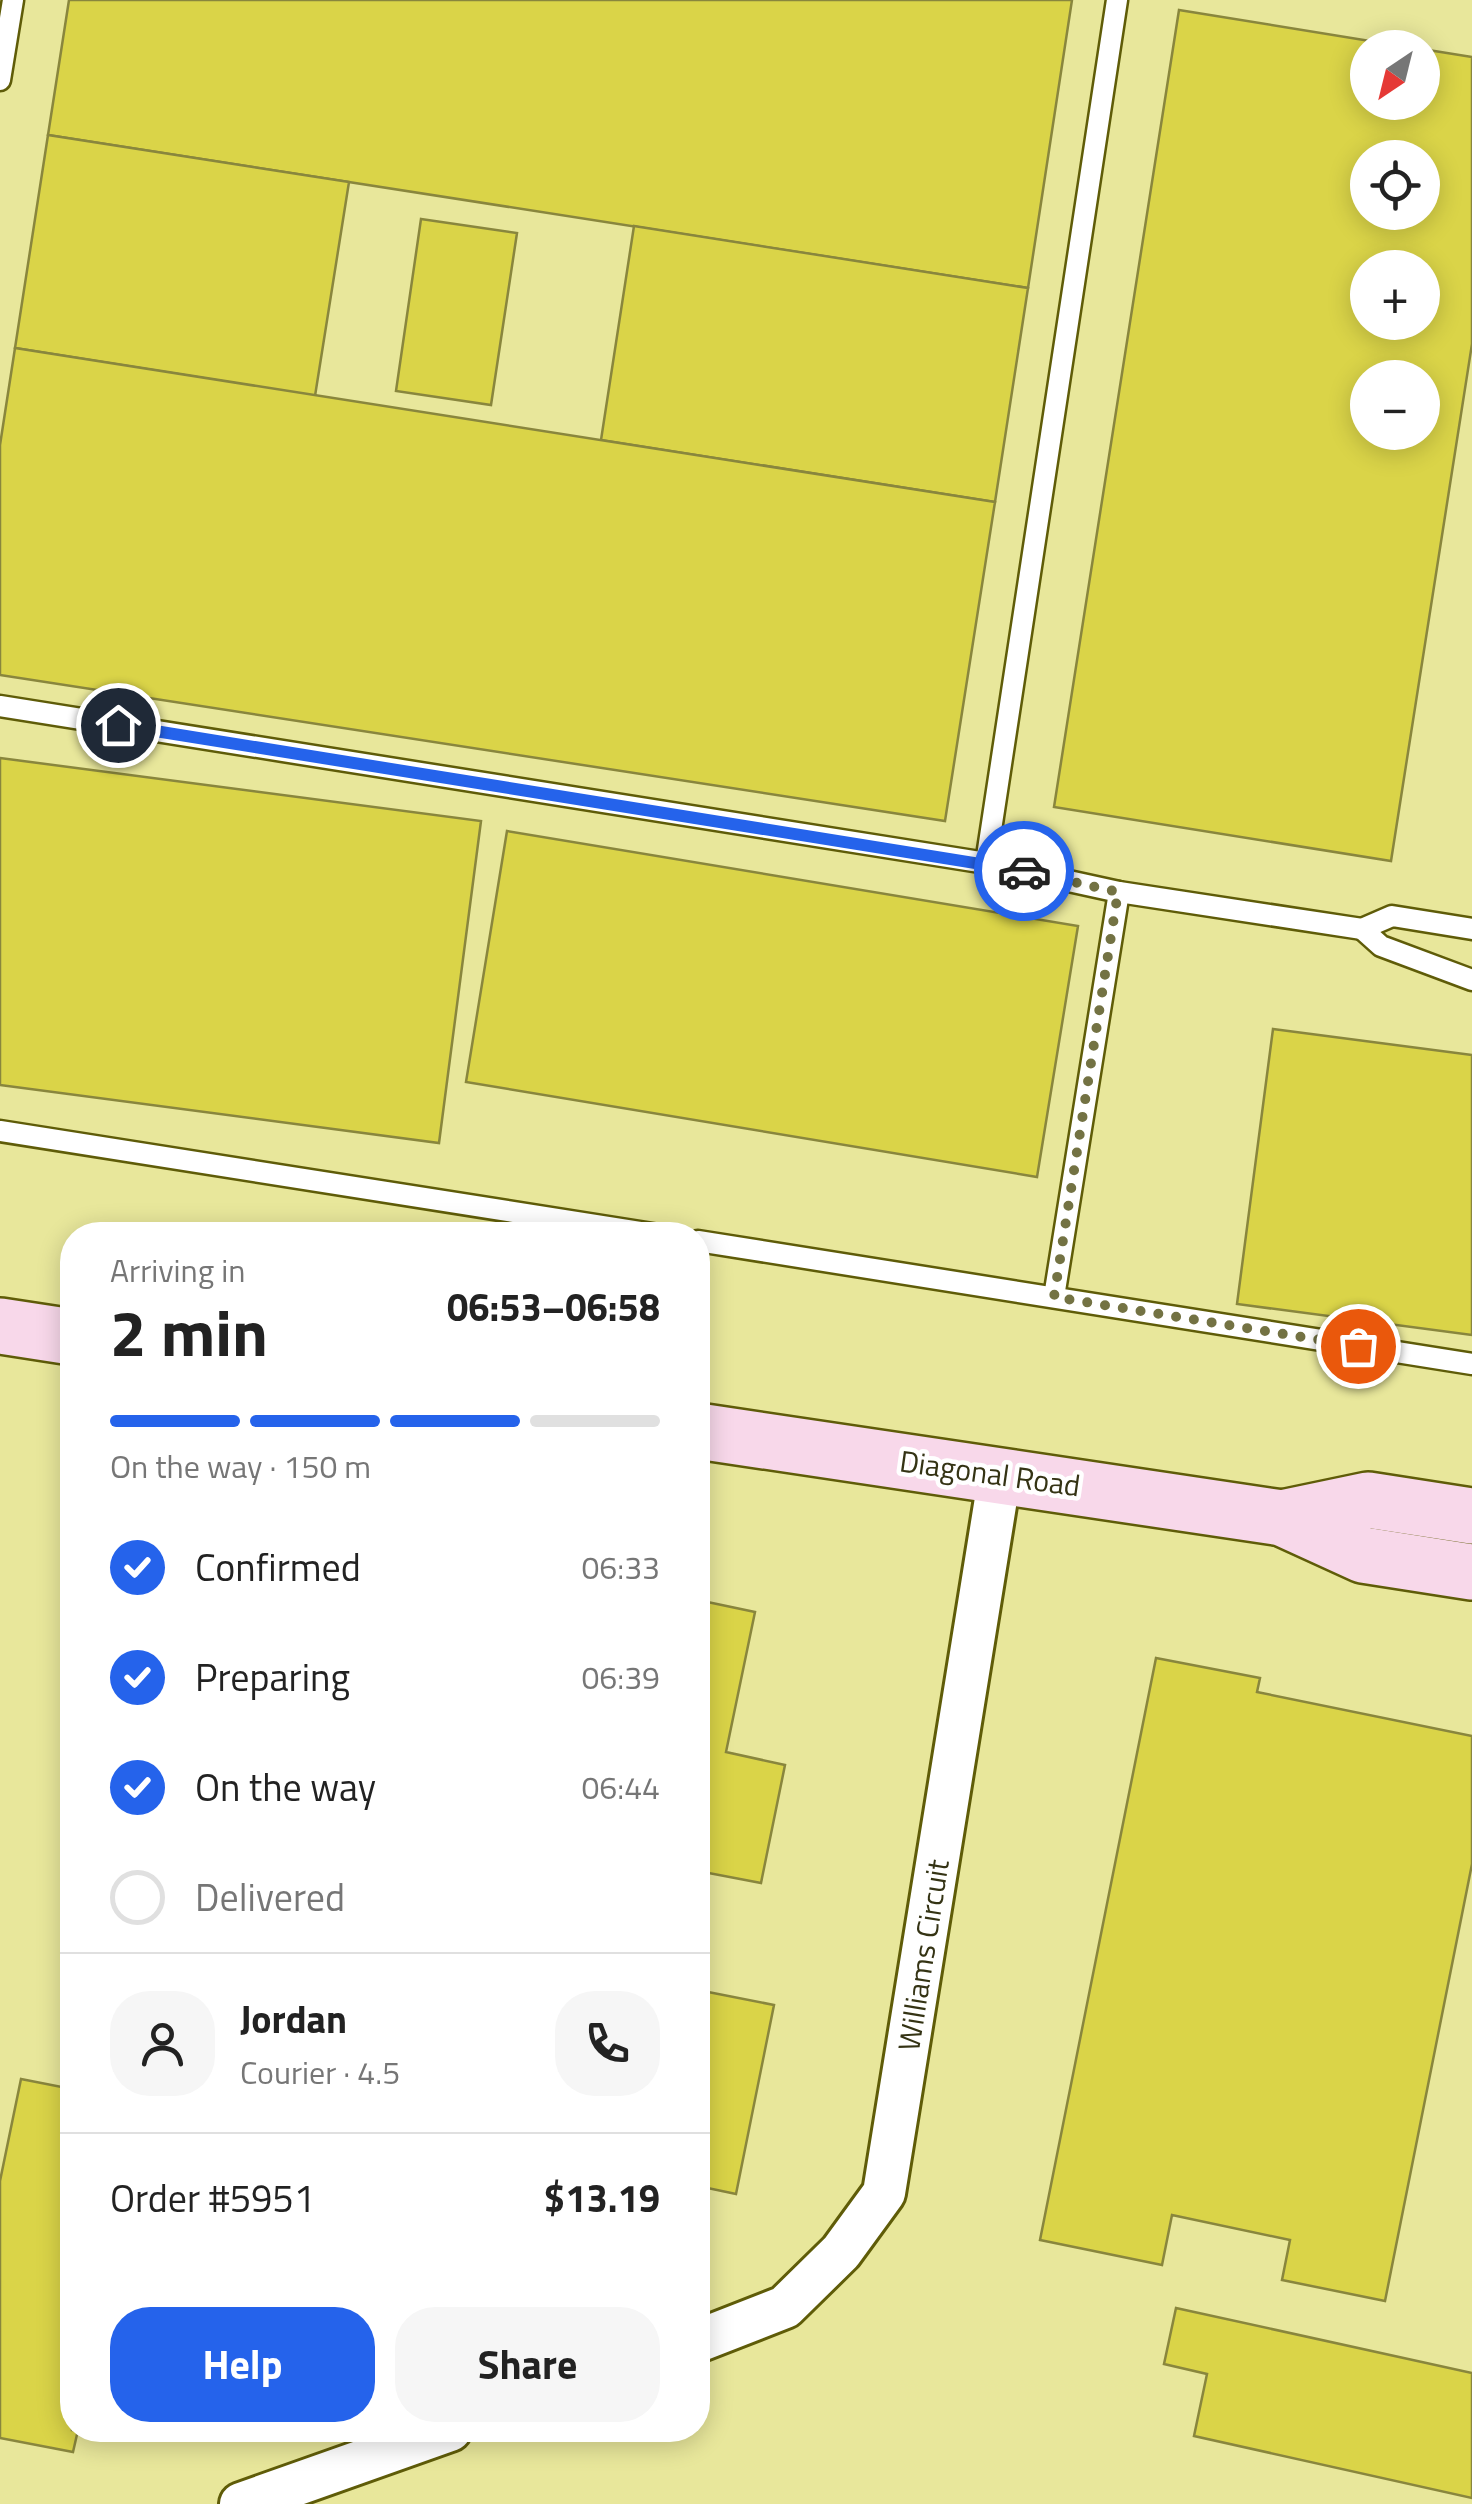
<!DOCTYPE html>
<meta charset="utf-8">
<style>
body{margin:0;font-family:"Titillium Web",sans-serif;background:#f6f6f6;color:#222;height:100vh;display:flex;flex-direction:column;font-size:38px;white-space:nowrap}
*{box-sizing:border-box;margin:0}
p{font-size:32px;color:#767676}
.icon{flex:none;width:55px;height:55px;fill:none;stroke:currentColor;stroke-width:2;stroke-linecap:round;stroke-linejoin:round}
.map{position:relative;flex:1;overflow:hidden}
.side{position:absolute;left:60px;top:1222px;width:650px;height:1220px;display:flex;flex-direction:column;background:#fff;border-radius:40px;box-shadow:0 5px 25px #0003}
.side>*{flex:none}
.needle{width:65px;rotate:215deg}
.fabs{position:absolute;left:1350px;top:30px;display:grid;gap:20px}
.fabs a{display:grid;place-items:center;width:90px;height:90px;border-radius:50%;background:#fff;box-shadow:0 5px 25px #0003;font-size:50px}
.pin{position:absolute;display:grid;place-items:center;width:85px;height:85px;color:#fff;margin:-42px;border:5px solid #fff;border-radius:50%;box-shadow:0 2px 10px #0007}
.courier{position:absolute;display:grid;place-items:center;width:100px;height:100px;margin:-50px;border:8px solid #2563eb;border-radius:50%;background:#fff;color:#222;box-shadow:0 2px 12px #0007}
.head em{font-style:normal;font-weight:700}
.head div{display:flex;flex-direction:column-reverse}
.head{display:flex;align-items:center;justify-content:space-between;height:170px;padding:0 50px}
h1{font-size:65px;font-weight:700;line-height:75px}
.bar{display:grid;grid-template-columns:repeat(4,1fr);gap:15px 10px;align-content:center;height:120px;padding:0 50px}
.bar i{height:12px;border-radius:8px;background:#e0e0e0}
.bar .active{background:#2563eb}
.bar p{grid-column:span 4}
.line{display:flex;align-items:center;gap:25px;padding:0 50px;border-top:2px solid #e0e0e0}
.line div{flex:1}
.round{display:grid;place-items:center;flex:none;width:105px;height:105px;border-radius:40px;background:#f6f6f6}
ol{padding:0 50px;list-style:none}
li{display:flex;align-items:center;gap:30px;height:110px}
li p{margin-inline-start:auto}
li .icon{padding:10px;border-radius:50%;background:#2563eb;color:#fff;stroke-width:4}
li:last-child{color:#767676}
li i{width:55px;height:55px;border:5px solid #e0e0e0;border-radius:50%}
.cta{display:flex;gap:20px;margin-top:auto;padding:20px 50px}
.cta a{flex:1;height:115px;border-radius:40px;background:#2563eb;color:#fff;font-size:40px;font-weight:700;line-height:115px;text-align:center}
.cta a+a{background:#f6f6f6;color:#222}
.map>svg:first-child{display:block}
.building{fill:#dad448;stroke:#89863d;stroke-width:2.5;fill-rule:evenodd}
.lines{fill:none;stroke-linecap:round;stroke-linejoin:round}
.lane-casing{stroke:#5f5c08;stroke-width:25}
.street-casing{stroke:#5f5c08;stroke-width:48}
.secondary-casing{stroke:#5f5c08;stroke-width:60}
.lane{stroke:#fff;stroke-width:20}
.street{stroke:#fff;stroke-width:42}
.secondary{stroke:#f8d8ea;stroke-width:55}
.done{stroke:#737243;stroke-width:10;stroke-dasharray:0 18}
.route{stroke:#2563eb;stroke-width:12}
.labels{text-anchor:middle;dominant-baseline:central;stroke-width:9;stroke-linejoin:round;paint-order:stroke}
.street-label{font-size:30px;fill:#343314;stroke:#fff}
</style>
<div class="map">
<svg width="1472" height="2504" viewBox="0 0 1472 2504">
<rect width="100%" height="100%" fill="#e8e79b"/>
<g class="building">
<polygon points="69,0 1072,0 1028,288 48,135"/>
<path d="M 1179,10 L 1413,48 L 1368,48 L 1368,102 L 1422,102 L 1422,49 L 1472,57 L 1472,344 L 1391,861 L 1054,807 ZM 1368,158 L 1422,158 L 1422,212 L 1368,212 ZM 1368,268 L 1422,268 L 1422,322 L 1368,322 ZM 1368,378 L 1422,378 L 1422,432 L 1368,432 Z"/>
<polygon points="48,135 349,182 315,396 15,348"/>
<polygon points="421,219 517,233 491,405 396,391"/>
<polygon points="634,226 1028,288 995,502 601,440"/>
<polygon points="15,348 995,502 945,821 0,675 0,445"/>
<polygon points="0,758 481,821 439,1143 0,1085"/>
<polygon points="507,831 1078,926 1037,1177 466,1082"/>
<polygon points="1273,1029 1472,1055 1472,1335 1237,1304"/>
<polygon points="698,1600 755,1612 726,1752 785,1765 761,1883 698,1871"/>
<polygon points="1156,1658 1260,1678 1257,1692 1472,1736 1472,1864 1385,2301 1282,2280 1290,2240 1172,2215 1162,2265 1040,2240"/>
<polygon points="698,1990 774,2005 736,2194 698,2186"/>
<polygon points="21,2079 72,2089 72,2430 78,2430 73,2452 0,2438 0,2181"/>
<polygon points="1176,2308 1472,2373 1472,2498 1194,2436 1207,2374 1164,2364"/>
</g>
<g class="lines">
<defs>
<g id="lane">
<polyline points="0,80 13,0"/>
<polyline points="0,706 986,863 1119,892 1362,929 1392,916 1472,929"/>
<polyline points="986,863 1117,0"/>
<polyline points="1362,929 1381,946 1472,980"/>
<polyline points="0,1131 659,1235"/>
<polyline points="698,1241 1472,1364"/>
<polyline points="1054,1297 1119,892"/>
</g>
<g id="street">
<polyline points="698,2341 785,2307 841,2252 884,2193 1000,1474"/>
<polyline points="241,2504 450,2430"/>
</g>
<g id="secondary">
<polyline points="0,1326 72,1337"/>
<polyline points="698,1431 1282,1518 1363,1555 1472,1572"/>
<polyline points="1282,1518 1368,1500 1472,1516"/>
</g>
</defs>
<use href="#lane" class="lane-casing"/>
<use href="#street" class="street-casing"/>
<use href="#secondary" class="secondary-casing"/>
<use href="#lane" class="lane"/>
<use href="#street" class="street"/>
<use href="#secondary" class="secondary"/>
</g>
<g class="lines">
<polyline class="done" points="1024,871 1118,892 1054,1297 1358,1346"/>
<polyline class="route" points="118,725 1024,871"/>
</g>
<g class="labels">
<g class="street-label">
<text transform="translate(990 1473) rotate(8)">Diagonal Road</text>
<text transform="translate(923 1955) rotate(-81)">Williams Circuit</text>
</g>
</g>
</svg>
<div class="fabs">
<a><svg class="needle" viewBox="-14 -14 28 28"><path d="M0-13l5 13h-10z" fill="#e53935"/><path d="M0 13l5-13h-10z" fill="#767676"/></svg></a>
<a><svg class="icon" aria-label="locate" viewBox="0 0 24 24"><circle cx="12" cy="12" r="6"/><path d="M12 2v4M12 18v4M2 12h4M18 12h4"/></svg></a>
<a>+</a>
<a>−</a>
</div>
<div class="pin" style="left:1358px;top:1346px;background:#ea580c"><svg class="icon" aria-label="bag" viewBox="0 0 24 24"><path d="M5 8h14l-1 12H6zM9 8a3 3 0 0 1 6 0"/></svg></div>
<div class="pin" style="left:118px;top:725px;background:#1f2937"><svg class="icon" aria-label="home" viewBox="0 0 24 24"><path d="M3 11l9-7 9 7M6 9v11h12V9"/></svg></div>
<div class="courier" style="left:1024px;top:871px"><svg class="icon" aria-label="car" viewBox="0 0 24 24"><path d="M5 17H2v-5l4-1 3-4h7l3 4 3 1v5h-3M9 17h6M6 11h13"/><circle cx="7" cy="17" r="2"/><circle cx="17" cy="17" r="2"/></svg></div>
<section class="side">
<div class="head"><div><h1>2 min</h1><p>Arriving in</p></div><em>06:53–06:58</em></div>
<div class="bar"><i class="active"></i><i class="active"></i><i class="active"></i><i></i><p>On the way · 150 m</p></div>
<ol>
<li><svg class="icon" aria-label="check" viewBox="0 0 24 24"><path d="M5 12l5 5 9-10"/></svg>Confirmed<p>06:33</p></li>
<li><svg class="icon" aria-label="check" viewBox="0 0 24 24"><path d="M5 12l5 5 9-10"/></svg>Preparing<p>06:39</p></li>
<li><svg class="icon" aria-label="check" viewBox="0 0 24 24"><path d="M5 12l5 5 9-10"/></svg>On the way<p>06:44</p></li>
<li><i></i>Delivered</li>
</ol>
<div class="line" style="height:180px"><a class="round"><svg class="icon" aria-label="person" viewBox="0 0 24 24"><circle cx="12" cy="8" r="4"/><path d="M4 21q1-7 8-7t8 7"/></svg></a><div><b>Jordan</b><p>Courier · 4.5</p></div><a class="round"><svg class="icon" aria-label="phone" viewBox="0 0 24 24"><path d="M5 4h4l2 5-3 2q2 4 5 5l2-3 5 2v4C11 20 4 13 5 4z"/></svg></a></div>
<div class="line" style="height:130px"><div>Order #5951</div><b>$13.19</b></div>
<div class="cta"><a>Help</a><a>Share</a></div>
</section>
</div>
